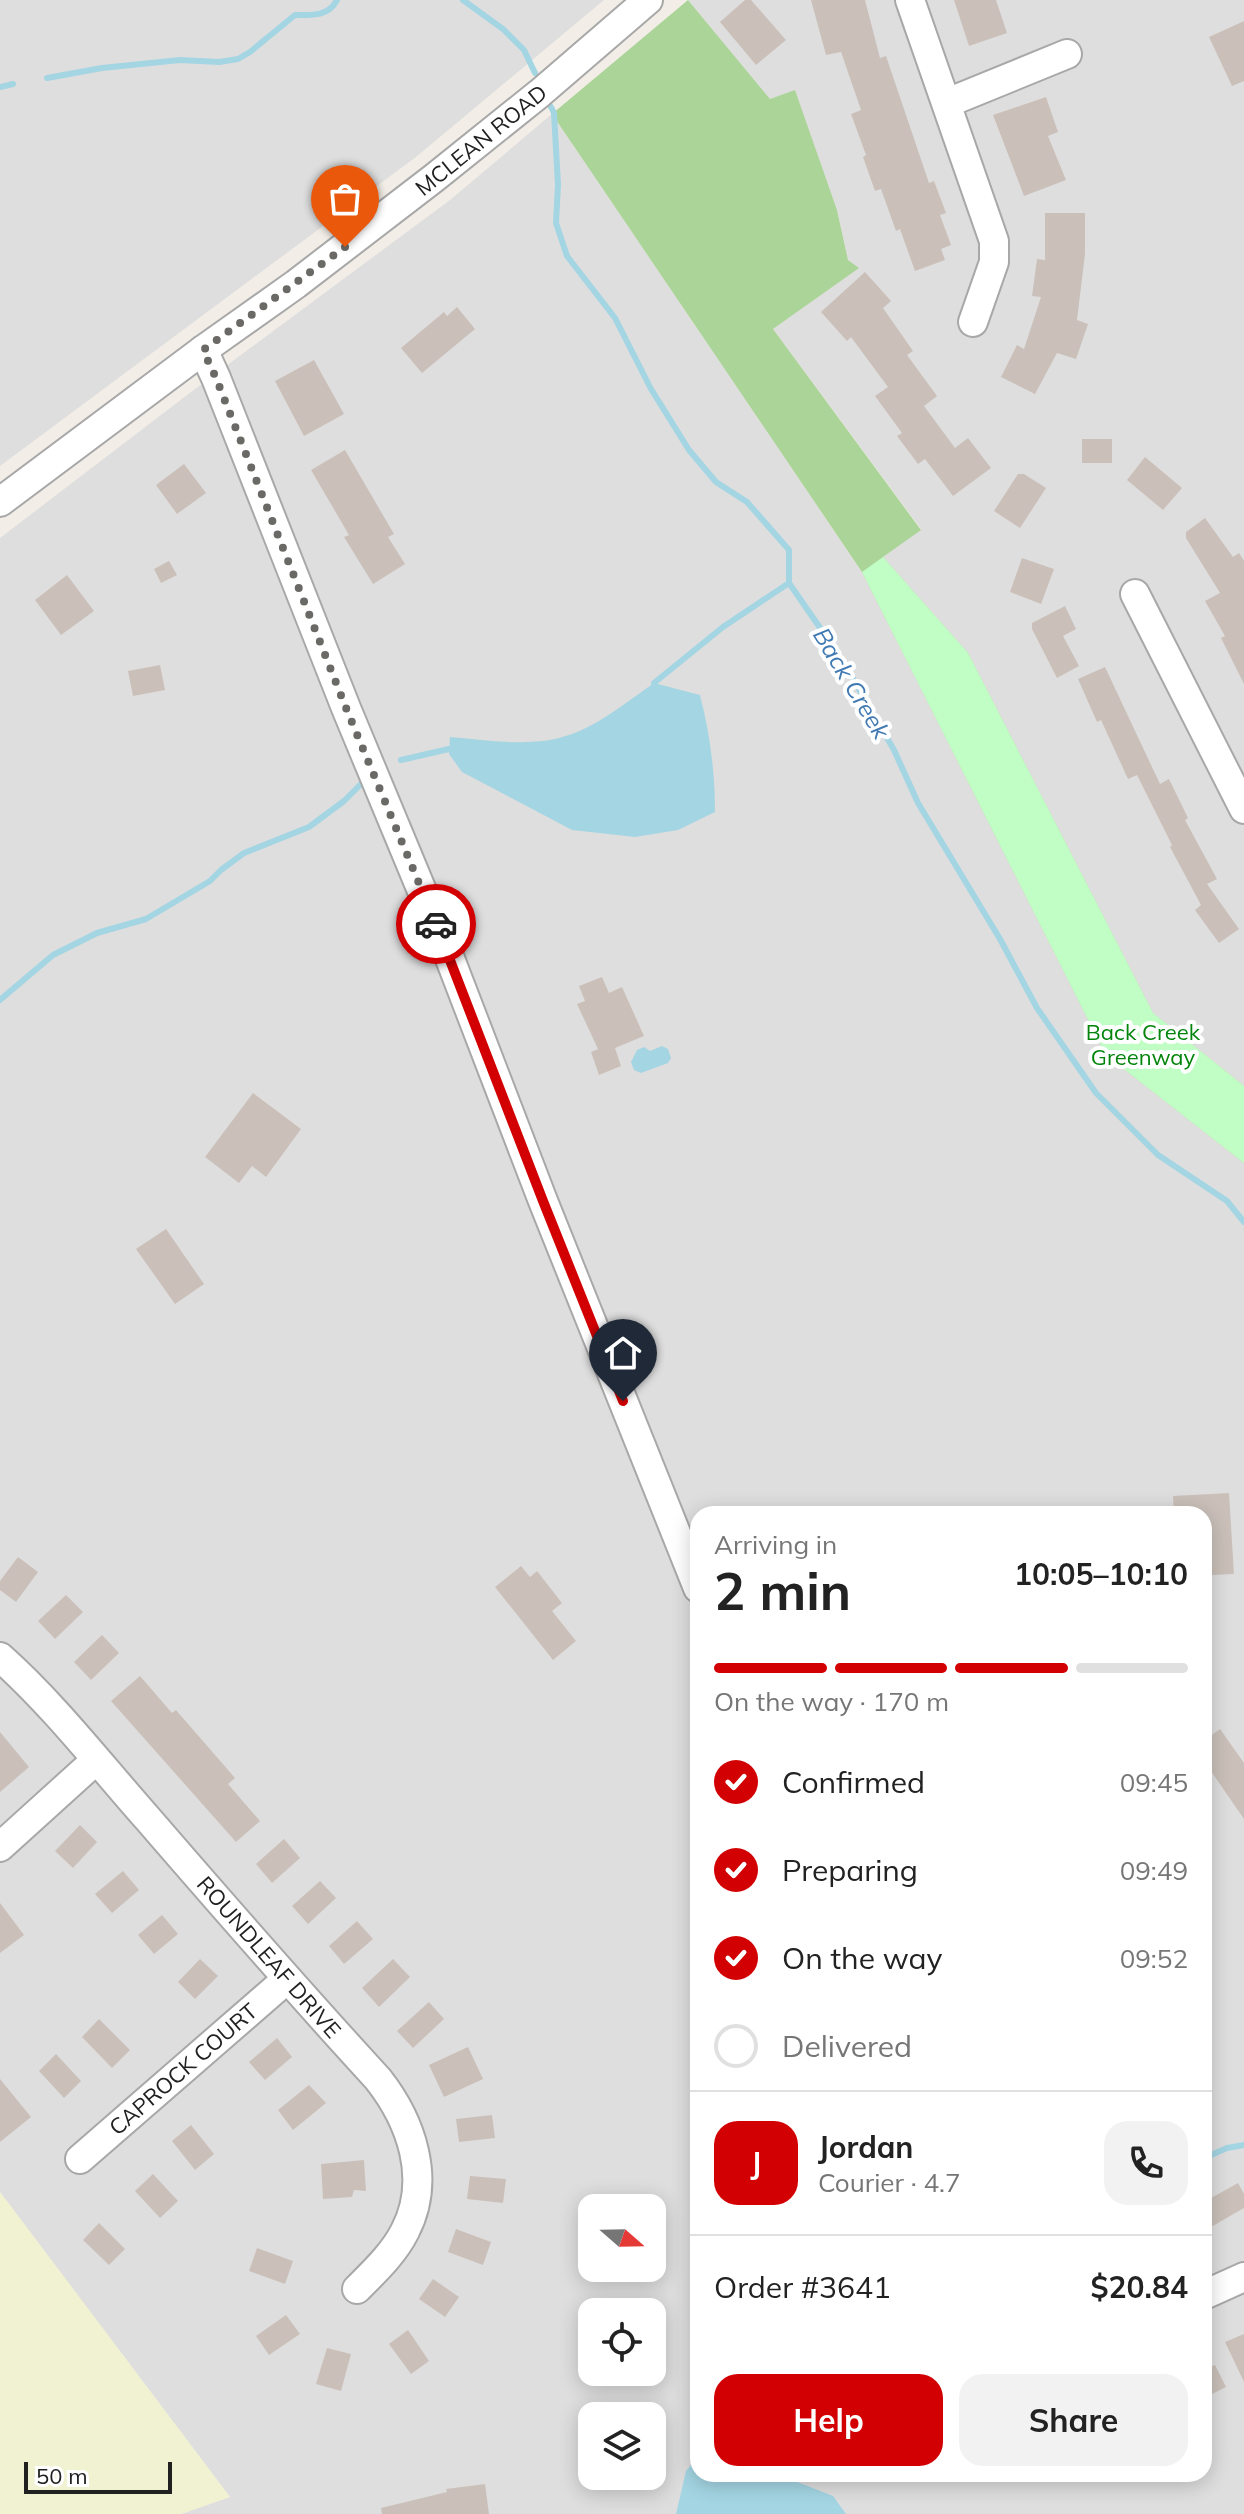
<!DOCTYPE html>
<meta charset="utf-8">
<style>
body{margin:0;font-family:Mulish,sans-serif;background:#f2f2f2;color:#222;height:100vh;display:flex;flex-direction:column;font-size:30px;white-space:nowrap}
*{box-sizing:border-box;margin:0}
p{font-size:26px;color:#767676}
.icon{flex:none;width:44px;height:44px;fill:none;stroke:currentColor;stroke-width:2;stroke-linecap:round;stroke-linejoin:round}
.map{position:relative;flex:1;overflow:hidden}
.details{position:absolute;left:690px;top:1506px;width:522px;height:976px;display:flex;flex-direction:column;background:#fff;border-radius:24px;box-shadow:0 4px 20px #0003}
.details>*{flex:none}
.needle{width:52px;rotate:110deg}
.controls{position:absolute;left:578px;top:2194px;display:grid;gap:16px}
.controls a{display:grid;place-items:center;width:88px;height:88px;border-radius:16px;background:#fff;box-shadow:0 4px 20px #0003;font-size:40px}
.scale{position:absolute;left:24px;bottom:20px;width:148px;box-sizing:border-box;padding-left:8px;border:4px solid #212121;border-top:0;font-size:22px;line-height:28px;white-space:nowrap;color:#212121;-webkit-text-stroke:6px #fff;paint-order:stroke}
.pin{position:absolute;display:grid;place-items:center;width:68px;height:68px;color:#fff;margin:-82px -34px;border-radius:50% 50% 50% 0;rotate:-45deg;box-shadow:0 0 8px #0007}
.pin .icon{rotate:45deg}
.courier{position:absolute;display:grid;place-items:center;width:80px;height:80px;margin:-40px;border:6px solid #d20003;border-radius:50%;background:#fff;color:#222;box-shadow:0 2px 10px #0007}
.summary em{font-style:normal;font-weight:700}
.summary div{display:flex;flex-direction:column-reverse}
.summary{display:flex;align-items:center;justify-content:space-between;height:136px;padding:0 24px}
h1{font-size:52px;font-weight:700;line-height:60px}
.bar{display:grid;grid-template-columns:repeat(4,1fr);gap:12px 8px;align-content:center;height:96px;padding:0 24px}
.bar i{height:10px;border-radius:6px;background:#e0e0e0}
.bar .active{background:#d20003}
.bar p{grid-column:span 4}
.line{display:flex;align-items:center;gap:20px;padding:0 24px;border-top:2px solid #e0e0e0}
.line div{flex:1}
.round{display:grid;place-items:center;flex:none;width:84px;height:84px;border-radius:24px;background:#f2f2f2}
ol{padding:0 24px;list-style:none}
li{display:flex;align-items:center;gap:24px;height:88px}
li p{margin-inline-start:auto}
li .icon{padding:8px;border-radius:50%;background:#d20003;color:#fff;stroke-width:4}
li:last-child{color:#767676}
li i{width:44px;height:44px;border:4px solid #e0e0e0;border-radius:50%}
.button{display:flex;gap:16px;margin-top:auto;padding:16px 24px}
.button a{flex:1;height:92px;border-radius:24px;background:#d20003;color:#fff;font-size:32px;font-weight:700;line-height:92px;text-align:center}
.button a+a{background:#f2f2f2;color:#222}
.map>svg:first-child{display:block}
.residential{fill:#dfdede;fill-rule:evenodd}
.farmland{fill:#f0f2d1}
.forest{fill:#abd498}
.park{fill:#c1fec6}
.water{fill:#a4d5e3}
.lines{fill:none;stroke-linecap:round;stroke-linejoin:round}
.stream{stroke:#a4d5e3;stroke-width:6}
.building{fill:#cac0b9}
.minor-casing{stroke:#a8a8a8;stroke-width:32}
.minor{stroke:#fff;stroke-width:28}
.done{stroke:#6a6966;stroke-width:8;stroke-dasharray:0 14.4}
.route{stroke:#d20003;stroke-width:10}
.labels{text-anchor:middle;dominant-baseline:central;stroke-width:8;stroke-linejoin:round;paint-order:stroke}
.street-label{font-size:22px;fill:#212121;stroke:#fff}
.park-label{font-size:22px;fill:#03850c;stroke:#fff}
.water-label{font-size:24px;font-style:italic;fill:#417ab2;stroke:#fff}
</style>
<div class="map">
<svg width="1244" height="2514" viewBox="0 0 1244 2514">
<rect width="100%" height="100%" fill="#f2eee7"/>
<g class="residential">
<polygon points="0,0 604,0 416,157 0,466"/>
<polygon points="688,0 1244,0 1244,1086 1153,1013 968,653 883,557 921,529 773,329 858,268 848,260 837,210 795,91 770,99"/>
<path d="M 552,114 L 862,572 L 1106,1055 L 1244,1163 L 1244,2514 L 181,2514 L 230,2497 L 0,2192 L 0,538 L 191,392 L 450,200 ZM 698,1514 L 1204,1514 L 1204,2474 L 698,2474 ZM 592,2208 L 652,2208 L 652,2268 L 592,2268 ZM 592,2312 L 652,2312 L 652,2372 L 592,2372 ZM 592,2416 L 652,2416 L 652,2476 L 592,2476 Z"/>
</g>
<polygon class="farmland" points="0,2192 230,2497 181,2514 0,2514"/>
<polygon class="forest" points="688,0 770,99 795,90 837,210 848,260 859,268 773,329 921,530 883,557 968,653 1153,1013 1244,1086 1244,1163 1106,1055 862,572 552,114"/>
<polygon class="park" points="883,557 968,653 1153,1013 1244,1086 1244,1163 1106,1055 862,572"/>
<g class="water">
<path d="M 654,683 L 700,695 C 710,734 715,772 715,812 L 678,830 L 635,837 L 572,830 L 462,772 L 449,754 L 450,737 C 487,740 532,748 569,735 C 599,725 628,701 654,683 Z"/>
<polygon points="662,1046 668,1049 671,1058 668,1063 641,1073 634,1070 631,1062 637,1050 644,1047 650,1051"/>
<polygon points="698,2457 698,2474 777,2474 833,2496 846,2514 676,2514 686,2471"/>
</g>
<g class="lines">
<g class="stream">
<polyline points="463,0 503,29 524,50 535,73"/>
<path d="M 47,78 L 102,68 L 180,60 L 219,62 L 238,59 L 250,52 L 295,15 C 311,15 328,17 337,0"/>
<polyline points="0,87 13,84"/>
<polyline points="551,107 554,113 558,185 556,223 567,256 615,318 651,389 689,450 716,482 747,502 789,550 789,583 841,658 894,750 918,803 1000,939 1037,1008 1096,1093 1158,1155 1227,1201 1244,1222"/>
<polyline points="655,688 654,683 723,627 789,583"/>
<polyline points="401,760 449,749 456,751"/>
<polyline points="0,1000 53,955 97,933 146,919 210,881 221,870 244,853 309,827 344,801 365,780"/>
<polyline points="1204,2158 1227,2148 1244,2145"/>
</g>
</g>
<g class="building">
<polygon points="745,0 751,0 786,40 756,65 720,22"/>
<polygon points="811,0 865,0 880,58 886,56 929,183 934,181 946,213 940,215 951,245 941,249 945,260 915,271 900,229 896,231 881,189 875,191 863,157 866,155 851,114 861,110 841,52 826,55"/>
<polygon points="954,0 996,0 1007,33 969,46"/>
<polygon points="1244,21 1244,81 1232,86 1209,37"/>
<polygon points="1046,97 1058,132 1048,136 1066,180 1024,196 993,115"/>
<polygon points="1045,213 1085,213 1085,254 1077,320 1088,324 1076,359 1057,353 1035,394 1001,377 1017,345 1024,349 1041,297 1032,296 1037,259 1045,260"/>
<polygon points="865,272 891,301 883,308 913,351 907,355 937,396 924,406 955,448 968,438 991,468 953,496 925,459 918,464 897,436 902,433 875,396 888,387 851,337 847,341 821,312"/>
<polygon points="457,307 475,329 422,373 401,348 444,312 447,316"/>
<polygon points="314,360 344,414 304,436 275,381"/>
<rect x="1082" y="439" width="30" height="24"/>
<polygon points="345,450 394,534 388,537 405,564 373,584 344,537 349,535 311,470"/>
<polygon points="1145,457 1182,488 1163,510 1127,480"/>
<polygon points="184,464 206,493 177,514 156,485"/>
<polygon points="1018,474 1024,474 1046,488 1020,528 994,511"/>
<polygon points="1205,518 1233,557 1239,553 1244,561 1244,684 1221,638 1225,636 1205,601 1220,593 1186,538 1186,532"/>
<polygon points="1022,558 1054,569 1041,604 1010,592"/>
<polygon points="169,561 177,575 161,583 154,569"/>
<polygon points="67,575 94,611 61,635 35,600"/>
<polygon points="1065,606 1076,629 1063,636 1079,666 1057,678 1032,629 1032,623"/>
<polygon points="160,665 165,690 133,696 128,671"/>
<polygon points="1105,667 1160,784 1169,779 1188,818 1185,820 1217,879 1207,884 1239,929 1219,943 1195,910 1201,905 1170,847 1172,845 1137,775 1128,779 1101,720 1097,722 1078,679"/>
<polygon points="602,977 609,993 622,987 644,1036 615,1048 621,1066 599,1075 591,1052 598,1049 577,1004 585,1001 579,986"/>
<polygon points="253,1093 301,1129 266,1177 252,1166 239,1183 205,1157"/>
<polygon points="166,1229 204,1284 175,1304 136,1249"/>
<polygon points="1229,1493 1234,1574 1211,1575 1209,1541 1204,1542 1204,1514 1174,1514 1173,1496"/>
<polygon points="18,1557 38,1572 16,1602 0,1590 0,1581"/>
<polygon points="521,1566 530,1577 537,1571 562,1603 552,1611 576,1641 553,1660 495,1587"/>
<polygon points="66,1595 83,1612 55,1639 38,1621"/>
<polygon points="102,1635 119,1653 91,1680 74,1662"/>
<polygon points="140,1676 172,1713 176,1710 235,1778 228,1784 260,1821 236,1842 111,1701"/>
<polygon points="1220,1729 1244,1763 1244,1819 1204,1761 1204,1741"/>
<polygon points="0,1732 29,1767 0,1792"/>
<polygon points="80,1825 97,1842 73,1868 55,1851"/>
<polygon points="284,1839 300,1858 272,1883 256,1864"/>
<polygon points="123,1871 139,1890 112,1913 95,1894"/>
<polygon points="320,1881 336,1898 308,1924 292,1906"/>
<polygon points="0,1903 24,1935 0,1953"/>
<polygon points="162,1915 178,1934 154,1954 138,1935"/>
<polygon points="357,1921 373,1939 344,1964 329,1946"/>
<polygon points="200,1959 218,1976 195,1999 178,1982"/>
<polygon points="393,1959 410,1977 379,2007 362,1988"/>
<polygon points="429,2002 444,2019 413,2048 397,2031"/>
<polygon points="99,2019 130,2050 112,2068 82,2037"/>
<polygon points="277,2038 292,2057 265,2080 249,2062"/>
<polygon points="468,2047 483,2079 444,2097 429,2065"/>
<polygon points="56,2054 81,2081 64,2098 39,2071"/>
<polygon points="0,2079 31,2117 0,2142"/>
<polygon points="309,2085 326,2103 293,2130 278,2110"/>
<polygon points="492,2115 495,2138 459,2142 456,2119"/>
<polygon points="191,2125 214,2154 195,2170 172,2141"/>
<polygon points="364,2160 366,2191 354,2190 352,2197 323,2199 321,2164"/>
<polygon points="153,2174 178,2201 160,2218 135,2191"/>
<polygon points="470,2176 506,2179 503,2203 467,2199"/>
<polygon points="1238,2183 1244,2194 1244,2208 1204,2231 1204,2202"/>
<polygon points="99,2223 125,2249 109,2265 83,2240"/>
<polygon points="456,2229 491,2242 483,2265 448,2252"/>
<polygon points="257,2248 293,2261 285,2284 249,2271"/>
<polygon points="433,2279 459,2297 445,2317 419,2299"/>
<polygon points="286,2315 300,2334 269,2355 256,2336"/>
<polygon points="408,2330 429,2361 411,2374 389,2344"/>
<polygon points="1244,2334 1244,2382 1225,2342"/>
<polygon points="327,2348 351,2354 341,2391 316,2384"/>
<polygon points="1215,2365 1226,2387 1204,2398 1204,2370"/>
<polygon points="485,2484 489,2514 382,2514 381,2508 447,2492 446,2489"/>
</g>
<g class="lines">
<defs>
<g id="minor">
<polyline points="910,0 994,241 994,262 973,322"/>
<polyline points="947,103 1067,54"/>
<polyline points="203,350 216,378 346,708 447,951 543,1201 698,1588"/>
<polyline points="0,502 203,350 296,284 434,178 540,93 648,0"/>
<polyline points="1135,594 1244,809"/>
<path d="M 0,1657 C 53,1704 101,1766 148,1819 C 224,1907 300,1994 378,2079 C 411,2121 432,2179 405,2231 C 394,2253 375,2271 357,2289"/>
<polyline points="0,1847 96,1760"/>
<polyline points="80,2159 287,1979"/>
<polyline points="1204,2295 1244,2277"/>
</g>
</defs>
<use href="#minor" class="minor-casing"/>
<use href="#minor" class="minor"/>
</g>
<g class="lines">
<polyline class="done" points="345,247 203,350 216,378 346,708 436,924"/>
<polyline class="route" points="436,924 543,1201 623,1401"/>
</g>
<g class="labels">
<g class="street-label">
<text transform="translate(481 140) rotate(-39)">MCLEAN ROAD</text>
<text transform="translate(269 1957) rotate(49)">ROUNDLEAF DRIVE</text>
<text transform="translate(183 2069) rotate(-41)">CAPROCK COURT</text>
</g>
<g class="park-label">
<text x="1143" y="1032">Back Creek<tspan x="1143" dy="25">Greenway</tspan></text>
</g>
<g class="water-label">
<text transform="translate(852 683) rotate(59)">Back Creek</text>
</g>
</g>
</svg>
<div class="controls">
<a><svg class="needle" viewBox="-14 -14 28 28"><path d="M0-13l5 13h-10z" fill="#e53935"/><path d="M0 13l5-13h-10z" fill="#767676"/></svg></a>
<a><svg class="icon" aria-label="locate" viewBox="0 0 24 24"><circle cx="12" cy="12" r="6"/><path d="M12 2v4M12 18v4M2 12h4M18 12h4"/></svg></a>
<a><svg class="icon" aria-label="layers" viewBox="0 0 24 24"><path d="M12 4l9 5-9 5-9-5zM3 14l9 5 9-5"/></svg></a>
</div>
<div class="scale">50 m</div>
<div class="pin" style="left:345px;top:247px;background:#ea580c"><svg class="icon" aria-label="bag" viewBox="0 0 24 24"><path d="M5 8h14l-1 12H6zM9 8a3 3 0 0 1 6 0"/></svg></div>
<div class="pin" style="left:623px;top:1401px;background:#1f2937"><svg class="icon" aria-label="home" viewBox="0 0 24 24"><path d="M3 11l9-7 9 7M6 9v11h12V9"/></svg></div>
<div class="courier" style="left:436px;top:924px"><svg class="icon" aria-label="car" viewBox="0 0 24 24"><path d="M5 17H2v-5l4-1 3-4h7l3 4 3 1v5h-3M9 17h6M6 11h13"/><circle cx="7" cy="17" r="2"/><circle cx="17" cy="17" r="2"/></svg></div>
<section class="details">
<div class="summary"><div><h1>2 min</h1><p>Arriving in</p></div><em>10:05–10:10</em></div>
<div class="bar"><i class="active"></i><i class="active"></i><i class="active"></i><i></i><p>On the way · 170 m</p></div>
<ol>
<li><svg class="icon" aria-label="check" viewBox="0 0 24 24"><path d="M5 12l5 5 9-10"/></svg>Confirmed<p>09:45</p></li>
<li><svg class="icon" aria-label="check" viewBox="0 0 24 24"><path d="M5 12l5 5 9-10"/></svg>Preparing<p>09:49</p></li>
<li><svg class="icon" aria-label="check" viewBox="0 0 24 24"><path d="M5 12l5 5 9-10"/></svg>On the way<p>09:52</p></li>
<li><i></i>Delivered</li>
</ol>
<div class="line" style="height:144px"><b class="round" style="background:#d20003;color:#fff">J</b><div><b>Jordan</b><p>Courier · 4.7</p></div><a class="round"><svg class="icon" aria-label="phone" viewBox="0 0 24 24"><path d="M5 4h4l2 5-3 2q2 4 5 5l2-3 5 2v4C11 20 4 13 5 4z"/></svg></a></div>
<div class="line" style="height:104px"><div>Order #3641</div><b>$20.84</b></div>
<div class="button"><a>Help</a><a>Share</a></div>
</section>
</div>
